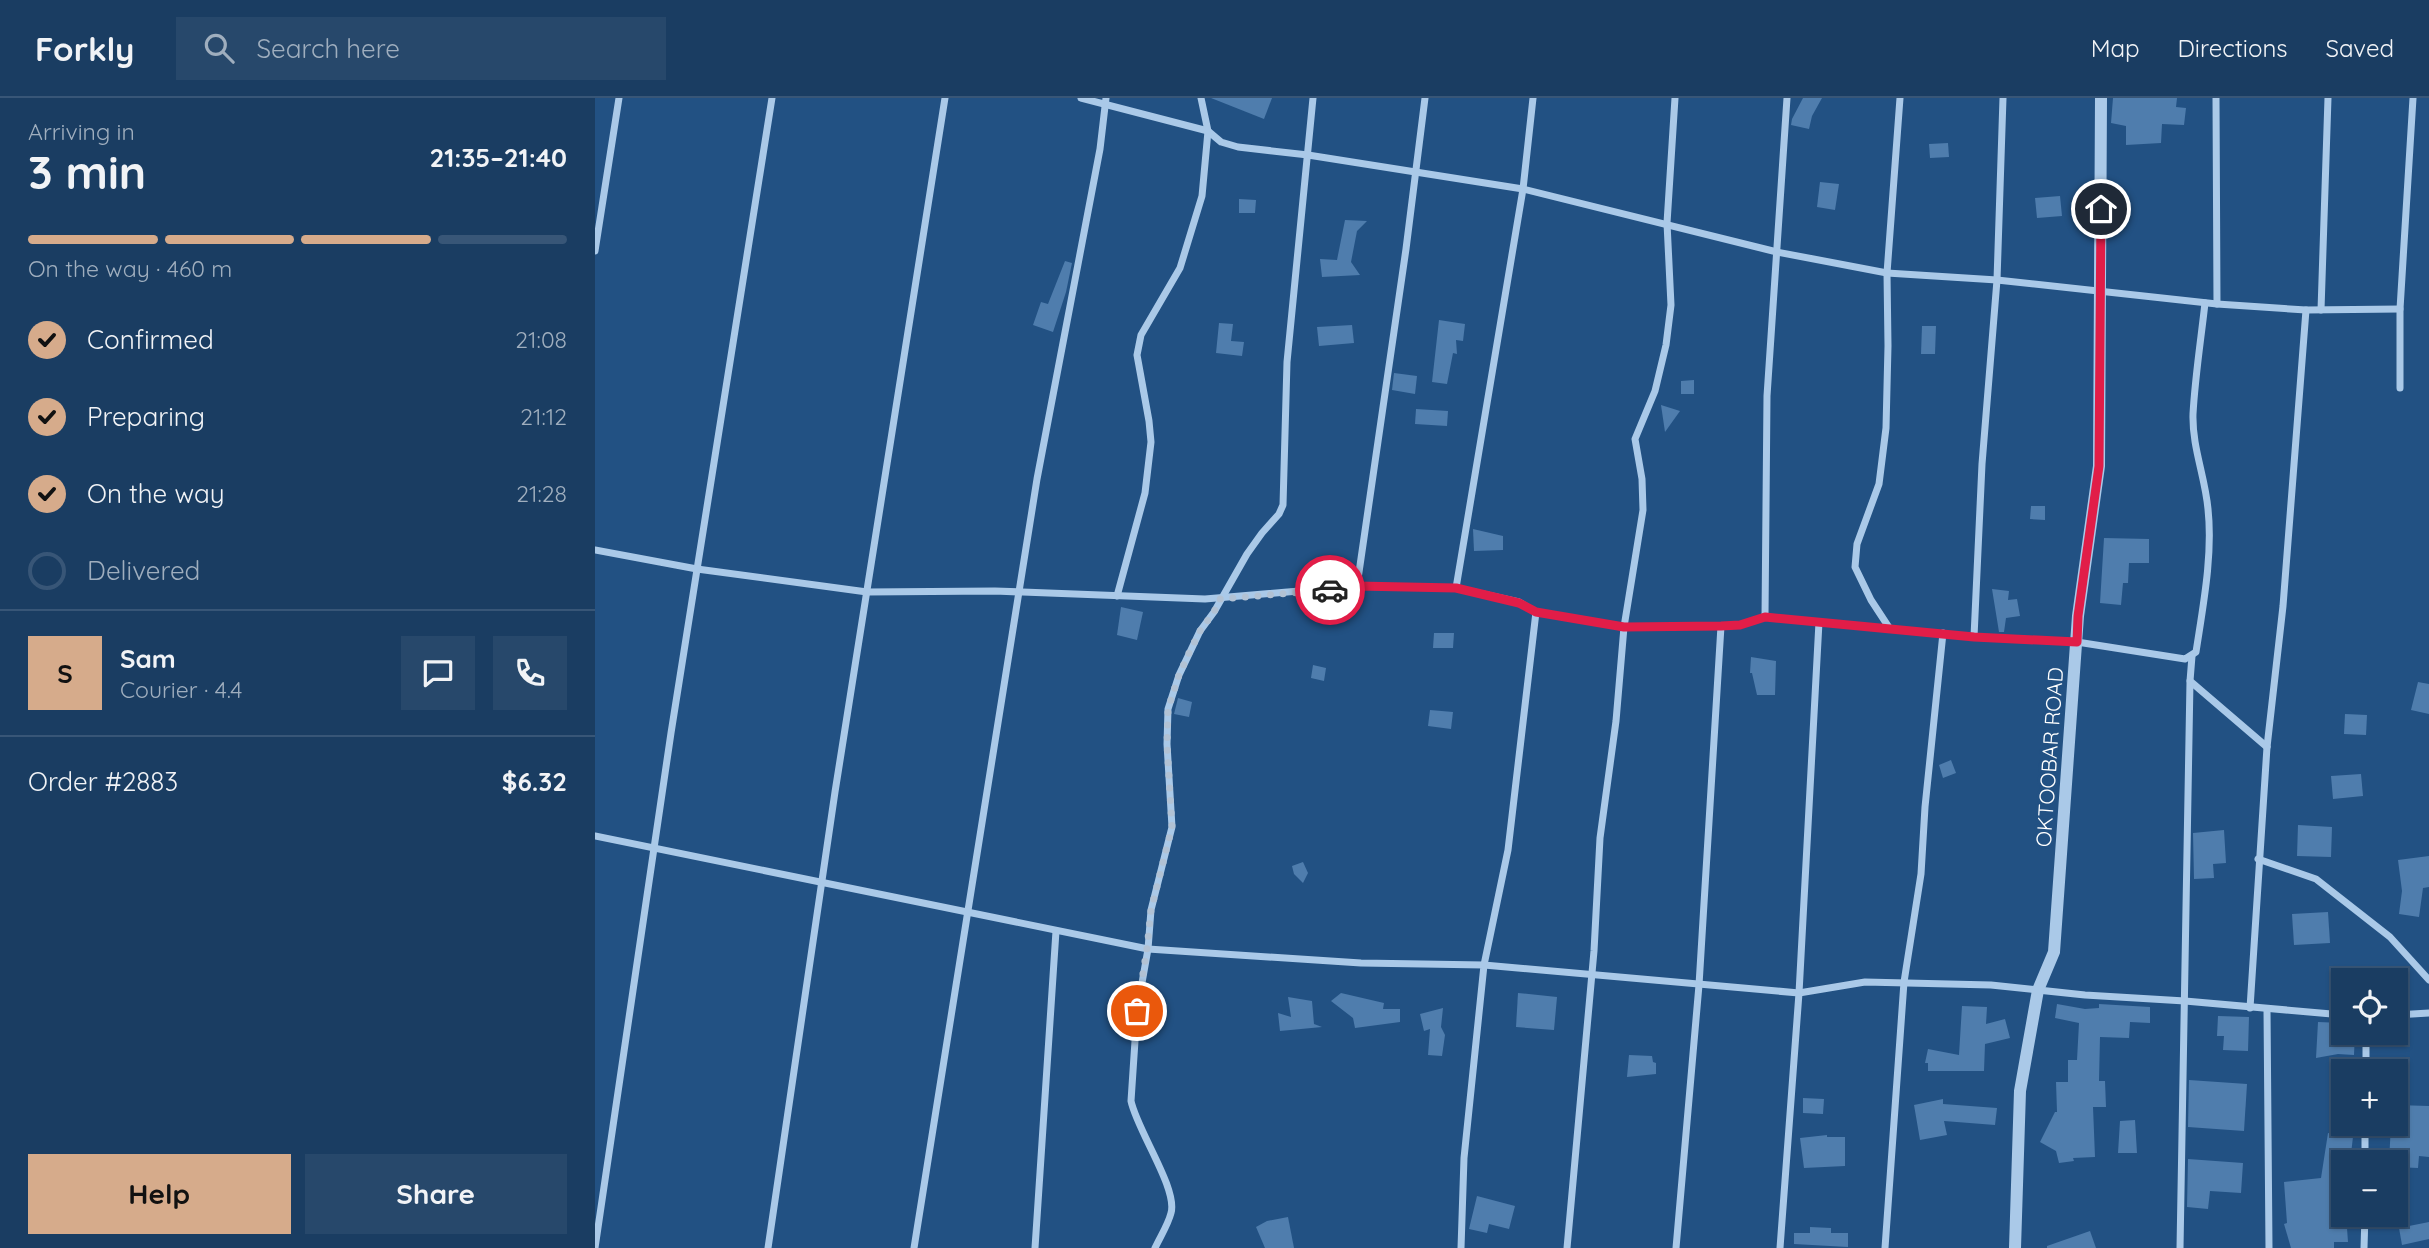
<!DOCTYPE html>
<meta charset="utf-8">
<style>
body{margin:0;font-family:Quicksand,sans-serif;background:#27486b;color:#f1f3f6;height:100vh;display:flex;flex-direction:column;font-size:26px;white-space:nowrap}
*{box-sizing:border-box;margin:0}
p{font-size:23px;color:#9faebe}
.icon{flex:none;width:38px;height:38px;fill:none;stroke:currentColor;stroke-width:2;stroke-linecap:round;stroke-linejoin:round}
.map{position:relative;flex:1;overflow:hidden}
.drawer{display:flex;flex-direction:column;background:#1a3d62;width:595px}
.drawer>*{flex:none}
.controls{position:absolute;left:1736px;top:870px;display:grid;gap:14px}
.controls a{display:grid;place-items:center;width:77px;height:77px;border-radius:0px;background:#1a3d62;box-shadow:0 2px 5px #0004,0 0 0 2px #385677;font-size:35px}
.pin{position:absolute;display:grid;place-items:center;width:60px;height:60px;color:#fff;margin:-30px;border:4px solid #fff;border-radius:50%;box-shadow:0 2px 7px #0007}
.courier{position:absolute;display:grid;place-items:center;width:70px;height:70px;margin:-35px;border:5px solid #e11d48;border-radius:50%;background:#fff;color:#222;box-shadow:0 2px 9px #0007}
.summary em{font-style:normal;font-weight:800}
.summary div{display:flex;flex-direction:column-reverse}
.summary{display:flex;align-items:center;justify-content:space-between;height:119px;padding:0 28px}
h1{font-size:46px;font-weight:800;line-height:52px}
.bar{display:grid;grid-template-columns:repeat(4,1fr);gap:10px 7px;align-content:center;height:84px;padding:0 28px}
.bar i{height:9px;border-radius:5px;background:#385677}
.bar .current{background:#d6ab8b}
.bar p{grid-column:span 4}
.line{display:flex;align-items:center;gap:18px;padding:0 28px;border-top:2px solid #385677}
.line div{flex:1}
.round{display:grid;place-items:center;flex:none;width:74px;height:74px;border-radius:0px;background:#27486b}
ol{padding:0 28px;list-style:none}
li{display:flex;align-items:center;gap:21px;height:77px}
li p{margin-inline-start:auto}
li .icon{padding:7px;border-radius:50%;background:#d6ab8b;color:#111;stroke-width:4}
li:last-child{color:#9faebe}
li i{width:38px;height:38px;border:4px solid #385677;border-radius:50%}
.button{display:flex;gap:14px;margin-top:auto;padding:14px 28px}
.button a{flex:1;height:80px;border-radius:0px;background:#d6ab8b;color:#111;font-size:28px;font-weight:800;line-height:80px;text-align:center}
.button a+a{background:#27486b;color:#f1f3f6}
header{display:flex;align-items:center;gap:42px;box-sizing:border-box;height:98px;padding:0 35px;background:#1a3d62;border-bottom:2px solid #385677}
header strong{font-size:33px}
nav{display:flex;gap:38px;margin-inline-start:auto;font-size:24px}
.search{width:490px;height:63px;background:#27486b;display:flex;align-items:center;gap:18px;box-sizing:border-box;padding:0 24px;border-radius:0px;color:#9faebe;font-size:26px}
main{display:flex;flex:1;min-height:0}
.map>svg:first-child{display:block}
.building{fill:#4f7dad}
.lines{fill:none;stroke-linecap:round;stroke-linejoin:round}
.minor{stroke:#aac9e8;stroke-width:7}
.tertiary{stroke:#aac9e8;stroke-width:12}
.done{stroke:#b2c2d4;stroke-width:7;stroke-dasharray:0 12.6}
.route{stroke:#e11d48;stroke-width:9}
.labels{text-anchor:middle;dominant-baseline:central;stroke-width:6;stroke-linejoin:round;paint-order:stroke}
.street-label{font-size:21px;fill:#fff;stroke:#225183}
</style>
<header>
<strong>Forkly</strong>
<div class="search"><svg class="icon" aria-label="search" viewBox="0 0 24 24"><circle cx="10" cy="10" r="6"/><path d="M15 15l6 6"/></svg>Search here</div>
<nav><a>Map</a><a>Directions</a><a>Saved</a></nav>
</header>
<main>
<section class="drawer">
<div class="summary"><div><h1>3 min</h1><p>Arriving in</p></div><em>21:35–21:40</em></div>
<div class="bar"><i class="current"></i><i class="current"></i><i class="current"></i><i></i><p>On the way · 460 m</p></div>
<ol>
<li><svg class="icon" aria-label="check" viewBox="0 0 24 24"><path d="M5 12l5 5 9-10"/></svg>Confirmed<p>21:08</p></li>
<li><svg class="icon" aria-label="check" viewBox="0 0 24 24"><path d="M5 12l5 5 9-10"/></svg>Preparing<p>21:12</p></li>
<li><svg class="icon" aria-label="check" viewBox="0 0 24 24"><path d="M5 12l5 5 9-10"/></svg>On the way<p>21:28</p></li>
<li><i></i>Delivered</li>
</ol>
<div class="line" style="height:126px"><b class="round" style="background:#d6ab8b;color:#111">S</b><div><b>Sam</b><p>Courier · 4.4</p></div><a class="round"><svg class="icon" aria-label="chat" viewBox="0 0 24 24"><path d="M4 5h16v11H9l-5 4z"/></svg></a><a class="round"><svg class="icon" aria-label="phone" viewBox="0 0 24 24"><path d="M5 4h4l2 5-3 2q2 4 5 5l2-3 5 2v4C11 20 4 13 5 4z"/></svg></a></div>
<div class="line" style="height:91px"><div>Order #2883</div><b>$6.32</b></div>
<div class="button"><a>Help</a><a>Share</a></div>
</section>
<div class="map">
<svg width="1834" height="1150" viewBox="0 0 1834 1150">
<rect width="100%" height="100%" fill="#225183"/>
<g class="building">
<polygon points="616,0 677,0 669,21"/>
<polygon points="1208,0 1227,0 1217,18 1214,31 1196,27 1197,21"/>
<polygon points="1518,0 1582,0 1581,9 1591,10 1589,27 1567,26 1566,45 1531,47 1531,28 1516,25"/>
<polygon points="1353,45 1354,59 1335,60 1334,46"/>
<polygon points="1225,84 1244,86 1240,112 1222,109"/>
<polygon points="1465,98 1467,118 1442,120 1440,100"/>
<polygon points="644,101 661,102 660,115 644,115"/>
<polygon points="750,122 772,123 762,133 756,164 765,177 727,179 725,161 742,162"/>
<polygon points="470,163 477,165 471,194 458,234 438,227 446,204 453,206"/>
<polygon points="844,222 870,226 868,243 861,242 862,256 858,255 852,286 837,284"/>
<polygon points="624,225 638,226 636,243 649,244 647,258 621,255"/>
<polygon points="757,227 759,245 724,248 722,229"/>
<polygon points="1327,228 1341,228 1340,256 1326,256"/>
<polygon points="799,275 822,278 820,296 797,292"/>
<polygon points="1099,282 1099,296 1086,296 1086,283"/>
<polygon points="1066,307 1085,313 1070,334"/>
<polygon points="821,311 853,313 852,328 820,326"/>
<polygon points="1436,408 1450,408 1450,422 1435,421"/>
<polygon points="878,431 908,438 908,452 879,453"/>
<polygon points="1509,440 1554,441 1554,465 1534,465 1533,485 1528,485 1526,507 1505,505"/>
<polygon points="1397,491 1414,493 1413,502 1422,501 1425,518 1411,520 1409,534 1404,534"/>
<polygon points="526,509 548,514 542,542 522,537"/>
<polygon points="839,535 859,535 858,550 838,550"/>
<polygon points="1156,559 1181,563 1180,597 1162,597 1157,575 1155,575"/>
<polygon points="718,567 731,570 729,583 716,580"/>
<polygon points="1823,584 1834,586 1834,616 1816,612"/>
<polygon points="583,600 597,604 594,619 579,616"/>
<polygon points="835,612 858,614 856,631 833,628"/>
<polygon points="1750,616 1772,617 1771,637 1749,636"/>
<polygon points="1356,662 1361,675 1348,680 1344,667"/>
<polygon points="1766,676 1768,698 1738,701 1736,678"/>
<polygon points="1703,727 1737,729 1736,759 1702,758"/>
<polygon points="1629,732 1631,765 1618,766 1619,780 1599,781 1598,735"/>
<polygon points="1834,758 1834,789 1828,790 1824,819 1804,816 1807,793 1803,762"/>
<polygon points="708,764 713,775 708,785 699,776 697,768"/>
<polygon points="1733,814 1735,845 1699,847 1697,816"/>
<polygon points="746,895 789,905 788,911 805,911 805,924 760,930 758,920 736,903"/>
<polygon points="923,895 962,899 959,932 921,929"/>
<polygon points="693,899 717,903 719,926 727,929 685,933 683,915 696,919"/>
<polygon points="1462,906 1490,911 1504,910 1504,906 1555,909 1555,925 1535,924 1534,940 1505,939 1504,983 1510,983 1511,1009 1498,1009 1500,1059 1478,1060 1479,1063 1464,1065 1461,1053 1445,1044 1460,1014 1462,1014 1461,984 1473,984 1473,962 1482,962 1484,925 1460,920"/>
<polygon points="1367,908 1392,909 1391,926 1410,921 1415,940 1390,946 1389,973 1333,973 1333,965 1330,965 1333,951 1364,957"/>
<polygon points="848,910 846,929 850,937 847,958 833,957 835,931 829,933 825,916"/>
<polygon points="1623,918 1654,919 1653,953 1628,952 1629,938 1622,938"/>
<polygon points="1723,924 1748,925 1748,934 1760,934 1759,957 1743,956 1721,960"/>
<polygon points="1034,957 1057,958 1058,964 1061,965 1061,976 1032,979"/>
<polygon points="1594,982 1652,986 1649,1033 1593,1029"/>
<polygon points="1208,1000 1229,1001 1228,1016 1208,1015"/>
<polygon points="1348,1001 1348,1006 1402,1010 1400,1027 1349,1023 1352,1037 1325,1042 1319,1007"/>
<polygon points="1801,1007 1834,1008 1834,1059 1824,1058 1823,1070 1801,1069 1801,1064 1794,1064 1796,1026 1801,1026"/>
<polygon points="1540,1022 1542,1055 1523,1055 1525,1023"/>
<polygon points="1733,1035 1758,1039 1755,1064 1748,1064 1748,1116 1751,1116 1753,1144 1739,1144 1739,1150 1696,1150 1689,1126 1692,1125 1689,1084 1726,1080"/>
<polygon points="1232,1037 1232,1039 1250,1039 1250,1068 1209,1070 1205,1040"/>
<polygon points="1593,1061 1648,1065 1646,1095 1615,1093 1613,1111 1592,1109"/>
<polygon points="882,1098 920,1108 914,1131 894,1126 892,1135 874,1131"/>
<polygon points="693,1119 699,1150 670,1150 661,1129 672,1123"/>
<polygon points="1834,1124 1834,1141 1807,1147 1804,1130"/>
<polygon points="1215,1129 1236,1130 1236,1135 1253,1135 1253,1149 1199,1146 1199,1135 1215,1135"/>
<polygon points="1495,1133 1501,1150 1452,1150 1452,1148"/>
</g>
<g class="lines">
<g class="minor">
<polyline points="486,0 613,33 626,44 643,49 713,57 928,91 1182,154 1292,175 1402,182 1622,206 1711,212 1805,211"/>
<path d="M 830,0 L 811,151 L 762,488 L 861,490 L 924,504 L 941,514 L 1029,529 L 1126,528 L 1145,527 L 1170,519 L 1379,539 L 1482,544 L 1590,561 L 1601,554 C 1608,508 1618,457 1613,411 C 1610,378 1597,349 1598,316 C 1600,279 1606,241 1610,205"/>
<polyline points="1621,0 1622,206"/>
<polyline points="0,153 24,0"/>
<polyline points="1726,212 1733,0"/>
<polyline points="1805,290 1805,211 1818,0"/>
<polyline points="0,452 102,471 272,494 400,493 610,501 762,488"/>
<polyline points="861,490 928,91 938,0"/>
<polyline points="522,498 550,395 556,344 554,323 542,257 546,237 585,170 607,98 613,33 606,0"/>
<polyline points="941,514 913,752 889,867 1204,895 1270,884 1396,887 1490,897 1590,903 1748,917"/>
<polyline points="1170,519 1172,298 1192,0"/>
<polyline points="1295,531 1276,502 1260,469 1262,446 1284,386 1291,330 1293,248 1292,175 1305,0"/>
<polyline points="1379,539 1387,366 1402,182 1408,0"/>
<polyline points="1597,558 1595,583 1672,649"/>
<polyline points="0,738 553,851 766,865 889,867 869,1060 866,1150"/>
<polyline points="1663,761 1721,781 1795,839 1834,882"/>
<polyline points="1655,910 1672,649 1688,508 1711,212"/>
<polyline points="1672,911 1674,1150"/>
<polyline points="1801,917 1834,915"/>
<polyline points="1771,973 1771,934"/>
<polyline points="1770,1064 1770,1026"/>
<polyline points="0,1150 76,635 177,0"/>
<polyline points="173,1150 240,694 350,0"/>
<polyline points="319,1150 442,381 505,51 511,0"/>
<polyline points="440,1150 461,833"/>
<path d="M 560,1150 C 565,1139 573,1127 576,1115 C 583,1091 542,1032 536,1003 L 542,913 L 553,851 L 556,812 L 577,729 L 572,646 L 573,611 L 584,577 L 605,533 L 619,514 L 652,456 L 667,435 L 684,416 L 688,407 L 692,264 L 718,0"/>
<polyline points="972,1150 999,853 1005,740 1021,623 1029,529 1048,412 1047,381 1040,341 1060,293 1071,247 1076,207 1072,125 1080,0"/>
<polyline points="1081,1150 1104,887 1126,528"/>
<polyline points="1185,1150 1204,895 1224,524"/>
<polyline points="1290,1150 1309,884 1326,776 1330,709 1348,535"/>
<polyline points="1585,1150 1595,583"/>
<polyline points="1769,1150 1770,1116"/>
</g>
<polyline class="tertiary" points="1420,1150 1425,993 1443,892 1459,854 1483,518 1504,368 1506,0"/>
</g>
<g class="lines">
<polyline class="done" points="542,913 552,850 556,812 577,729 572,646 573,611 584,577 594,555 605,533 619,514 625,501 735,492"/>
<polyline class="route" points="735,492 762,488 861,490 924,505 941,514 1029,529 1126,528 1145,527 1170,519 1379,539 1482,544 1483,518 1504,368 1506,111"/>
</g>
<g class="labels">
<g class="street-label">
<text transform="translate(1454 659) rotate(-86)">OKTOOBAR ROAD</text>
</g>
</g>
</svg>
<div class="controls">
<a><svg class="icon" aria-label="locate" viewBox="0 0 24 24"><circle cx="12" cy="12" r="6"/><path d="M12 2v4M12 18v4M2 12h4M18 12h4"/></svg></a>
<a>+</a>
<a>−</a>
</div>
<div class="pin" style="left:542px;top:913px;background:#ea580c"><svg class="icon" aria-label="bag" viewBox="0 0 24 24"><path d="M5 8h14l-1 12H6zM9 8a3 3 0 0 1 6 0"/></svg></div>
<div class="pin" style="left:1506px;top:111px;background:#1f2937"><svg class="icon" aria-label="home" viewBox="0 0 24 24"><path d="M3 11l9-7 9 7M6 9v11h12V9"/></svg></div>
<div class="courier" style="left:735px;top:492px"><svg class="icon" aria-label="car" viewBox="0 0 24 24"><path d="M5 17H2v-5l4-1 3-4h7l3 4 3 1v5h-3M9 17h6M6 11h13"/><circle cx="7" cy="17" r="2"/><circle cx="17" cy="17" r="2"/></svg></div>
</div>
</main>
